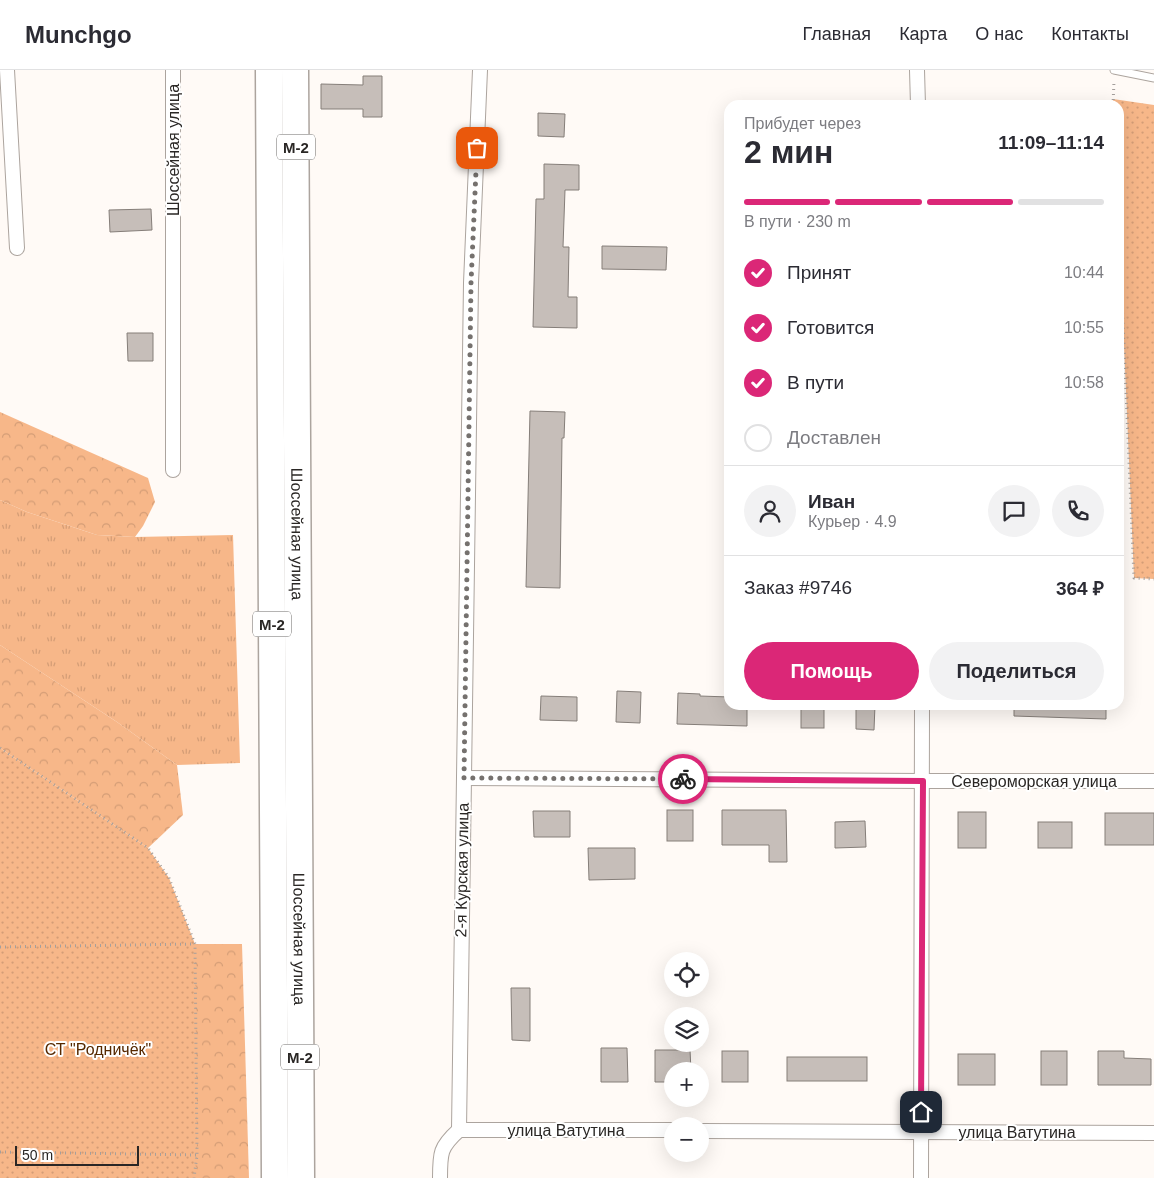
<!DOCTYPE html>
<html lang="ru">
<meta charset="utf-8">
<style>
body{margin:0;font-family:Arial,sans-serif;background:#f2f2f3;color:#2b2b33;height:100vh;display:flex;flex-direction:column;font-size:19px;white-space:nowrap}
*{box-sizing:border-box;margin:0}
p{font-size:16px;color:#7c7c81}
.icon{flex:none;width:28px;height:28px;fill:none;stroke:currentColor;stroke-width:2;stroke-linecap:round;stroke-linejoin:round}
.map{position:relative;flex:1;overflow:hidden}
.side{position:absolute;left:724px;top:30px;width:400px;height:610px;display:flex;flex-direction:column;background:#fff;border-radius:15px;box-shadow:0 5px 20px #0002}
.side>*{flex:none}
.fabs{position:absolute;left:664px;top:882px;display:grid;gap:10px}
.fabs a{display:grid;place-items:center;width:45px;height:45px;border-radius:50%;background:#fff;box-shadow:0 5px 20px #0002;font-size:25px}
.scale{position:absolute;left:15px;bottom:12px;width:124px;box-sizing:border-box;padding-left:5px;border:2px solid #2a2725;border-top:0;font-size:14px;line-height:18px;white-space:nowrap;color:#2a2725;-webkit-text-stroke:4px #fff;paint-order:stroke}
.pin{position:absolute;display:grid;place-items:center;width:42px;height:42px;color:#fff;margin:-21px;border-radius:10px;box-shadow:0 2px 8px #0006}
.courier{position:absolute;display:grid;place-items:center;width:50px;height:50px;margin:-25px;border:4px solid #db2777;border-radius:50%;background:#fff;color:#222;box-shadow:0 1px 6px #0007}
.overview em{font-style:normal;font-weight:700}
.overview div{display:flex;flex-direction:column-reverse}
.overview{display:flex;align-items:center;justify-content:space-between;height:85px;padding:0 20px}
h1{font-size:32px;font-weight:700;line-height:38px}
.bar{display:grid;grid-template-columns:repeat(4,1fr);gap:8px 5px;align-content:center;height:60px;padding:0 20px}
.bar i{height:6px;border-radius:4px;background:#e1e1e2}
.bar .active{background:#db2777}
.bar p{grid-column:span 4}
.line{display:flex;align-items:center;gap:12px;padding:0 20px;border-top:1px solid #e1e1e2}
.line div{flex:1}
.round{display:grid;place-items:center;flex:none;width:52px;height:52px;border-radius:26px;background:#f2f2f3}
ol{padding:0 20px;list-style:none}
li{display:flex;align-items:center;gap:15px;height:55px}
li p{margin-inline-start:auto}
li .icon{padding:5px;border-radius:50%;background:#db2777;color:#fff;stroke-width:4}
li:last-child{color:#7c7c81}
li i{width:28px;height:28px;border:2px solid #e1e1e2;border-radius:50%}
.button{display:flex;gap:10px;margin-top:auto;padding:10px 20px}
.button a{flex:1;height:58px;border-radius:30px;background:#db2777;color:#fff;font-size:20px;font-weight:700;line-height:58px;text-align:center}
.button a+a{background:#f2f2f3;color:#2b2b33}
header{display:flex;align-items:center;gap:30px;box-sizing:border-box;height:70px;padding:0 25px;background:#fff;border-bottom:1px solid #e1e1e2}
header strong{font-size:24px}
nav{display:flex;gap:28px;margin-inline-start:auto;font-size:18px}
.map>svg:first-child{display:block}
.grass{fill:url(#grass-tufts)}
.forest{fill:url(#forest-crowns)}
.garden{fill:url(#garden-dots)}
.building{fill:#c6beb9;stroke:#857e79}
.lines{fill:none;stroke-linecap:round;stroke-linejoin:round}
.lane-casing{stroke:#aca49e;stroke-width:9}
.street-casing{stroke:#aca49e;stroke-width:16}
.highway-casing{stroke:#aca49e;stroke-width:29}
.path{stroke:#a49f9c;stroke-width:3;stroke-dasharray:1 4;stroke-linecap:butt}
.lane{stroke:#fff;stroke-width:7}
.street{stroke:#fff;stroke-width:14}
.highway{stroke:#fff;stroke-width:26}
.done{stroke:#75716e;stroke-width:5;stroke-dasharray:0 9}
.route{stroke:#db2777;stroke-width:6}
.labels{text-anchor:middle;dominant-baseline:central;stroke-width:4;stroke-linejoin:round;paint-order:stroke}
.shield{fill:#fff;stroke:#6a6866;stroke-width:1}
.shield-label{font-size:15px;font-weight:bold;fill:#2a2725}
.street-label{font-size:16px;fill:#2a2725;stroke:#fff}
.park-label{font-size:16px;fill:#562900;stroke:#fff}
</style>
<header>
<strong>Munchgo</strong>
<nav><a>Главная</a><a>Карта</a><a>О нас</a><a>Контакты</a></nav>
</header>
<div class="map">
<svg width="1154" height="1108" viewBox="0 0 1154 1108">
<defs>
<pattern id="grass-tufts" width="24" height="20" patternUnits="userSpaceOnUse" patternTransform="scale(1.25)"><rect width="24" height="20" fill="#f7b789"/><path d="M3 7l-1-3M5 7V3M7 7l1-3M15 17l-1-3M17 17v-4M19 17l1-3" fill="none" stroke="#d49d76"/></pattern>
<pattern id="forest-crowns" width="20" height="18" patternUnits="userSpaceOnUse" patternTransform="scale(1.25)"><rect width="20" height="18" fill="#f7b789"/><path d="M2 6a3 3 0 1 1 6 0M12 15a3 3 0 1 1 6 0" fill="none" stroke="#d49d76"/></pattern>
<pattern id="garden-dots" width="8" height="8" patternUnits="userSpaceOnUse" patternTransform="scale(1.25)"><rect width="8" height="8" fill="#f7b789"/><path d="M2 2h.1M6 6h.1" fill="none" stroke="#d49d76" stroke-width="1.8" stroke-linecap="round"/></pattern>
</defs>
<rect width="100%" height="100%" fill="#fffaf6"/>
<polygon class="grass" points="0,430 27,442 97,465 135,467 233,465 240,693 177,695 117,652 0,575"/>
<g class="forest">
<polygon points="0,342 148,408 155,432 143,456 135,467 97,465 27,442 0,430"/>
<polygon points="0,575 117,652 177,695 183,745 148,778 0,678"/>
<polygon points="184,874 242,874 249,1108 183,1108"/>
</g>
<g class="garden">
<polygon points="1113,29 1154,35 1154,509 1134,508 1119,158 1119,35 1113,35"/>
<polygon points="0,678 148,778 169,808 195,874 197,1085 194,1108 0,1108"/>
</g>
<g class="building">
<polygon points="363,6 382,6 382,47 363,47 363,39 321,39 321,14 363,15"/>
<polygon points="538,43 565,44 564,67 538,66"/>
<polygon points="544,94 579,95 579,120 565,120 563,177 569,177 568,227 577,227 577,258 533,257 536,129 544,129"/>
<polygon points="151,139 152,160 110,162 109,140"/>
<polygon points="602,176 667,177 666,200 602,199"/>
<polygon points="127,263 153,263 153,291 128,291"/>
<polygon points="530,341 565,342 564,368 562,368 560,518 526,517"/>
<polygon points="617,621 641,622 640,653 616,652"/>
<polygon points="678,623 700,624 700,626 729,627 729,635 747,635 747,656 677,654"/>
<polygon points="541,626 577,627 577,651 540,650"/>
<rect x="801" y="635" width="23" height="23"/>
<polygon points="856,635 875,635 874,660 856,659"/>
<polygon points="1014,635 1106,635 1106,649 1014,646"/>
<rect x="667" y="740" width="26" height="31"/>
<polygon points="722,740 786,740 787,792 769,792 769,775 722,775"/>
<polygon points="533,741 570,741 570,767 534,767"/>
<rect x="958" y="742" width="28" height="36"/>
<rect x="1105" y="743" width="49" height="32"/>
<polygon points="865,751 866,777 835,778 835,752"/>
<rect x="1038" y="752" width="34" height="26"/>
<polygon points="588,778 635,778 635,809 589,810"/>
<polygon points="511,918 530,918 530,971 512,970"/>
<polygon points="601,978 627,978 628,1012 601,1012"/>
<polygon points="655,980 690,980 691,1001 672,1001 672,1012 655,1012"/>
<rect x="722" y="981" width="26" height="31"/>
<rect x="1041" y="981" width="26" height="34"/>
<polygon points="1098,981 1124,981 1124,988 1151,989 1151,1015 1098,1015"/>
<rect x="958" y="984" width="37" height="31"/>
<rect x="787" y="987" width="80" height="24"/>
</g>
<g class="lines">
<defs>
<polyline id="lane" points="1114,0 1154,8"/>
<g id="street">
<polyline points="7,0 17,178"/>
<polyline points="917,0 918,35"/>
<polyline points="173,400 173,0"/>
<polyline points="464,708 923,711 1154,711"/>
<polyline points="459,1060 471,213 480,0"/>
<polyline points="459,1060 672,1060"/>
<polyline points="700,1061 1154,1063"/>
<path d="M 440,1108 C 440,1083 440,1077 459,1060"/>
<polyline points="921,1108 922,635"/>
</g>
<g id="highway">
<polyline points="269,0 275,1108"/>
<path id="s1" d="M 295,0 L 301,1108"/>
</g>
</defs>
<use href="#lane" class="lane-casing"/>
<use href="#street" class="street-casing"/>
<use href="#highway" class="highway-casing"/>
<g class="path">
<polyline points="1113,35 1114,11"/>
<polyline points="1119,158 1134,508 1154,509"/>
<polyline points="0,678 148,778 169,808 195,874 197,1085 194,1108"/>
<polyline points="0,877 195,874"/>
<polyline points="0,1082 197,1085"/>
</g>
<use href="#lane" class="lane"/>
<use href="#street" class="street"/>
<use href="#highway" class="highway"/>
</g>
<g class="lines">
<polyline class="done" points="477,78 471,213 464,708 683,709"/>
<polyline class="route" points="683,709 923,711 921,1042"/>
</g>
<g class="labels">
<g class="shield">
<rect x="277" y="64.5" width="38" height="25" rx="4"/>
<rect x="253" y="541.5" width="38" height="25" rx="4"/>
<rect x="281" y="974.5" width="38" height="25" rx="4"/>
</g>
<g class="shield-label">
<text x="296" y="77">М-2</text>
<text x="272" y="554">М-2</text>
<text x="300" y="987">М-2</text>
</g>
<g class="street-label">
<text transform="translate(173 80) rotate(-90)">Шоссейная улица</text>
<text stroke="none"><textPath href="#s1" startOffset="464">Шоссейная улица</textPath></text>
<text x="1034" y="711">Североморская улица</text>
<text transform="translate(462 800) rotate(-89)">2-я Курская улица</text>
<text stroke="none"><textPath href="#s1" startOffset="869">Шоссейная улица</textPath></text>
<text x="566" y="1060">улица Ватутина</text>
<text x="1017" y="1062">улица Ватутина</text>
</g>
<g class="park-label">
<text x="98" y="979">СТ "Родничёк"</text>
</g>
</g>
</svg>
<div class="fabs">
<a><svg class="icon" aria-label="locate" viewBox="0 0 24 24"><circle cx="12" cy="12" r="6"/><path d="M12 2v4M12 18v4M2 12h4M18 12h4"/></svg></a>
<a><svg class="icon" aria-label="layers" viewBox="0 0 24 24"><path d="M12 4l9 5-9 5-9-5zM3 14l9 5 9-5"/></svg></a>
<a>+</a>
<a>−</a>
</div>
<div class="scale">50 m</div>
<div class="pin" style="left:477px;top:78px;background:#ea580c"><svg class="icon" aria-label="bag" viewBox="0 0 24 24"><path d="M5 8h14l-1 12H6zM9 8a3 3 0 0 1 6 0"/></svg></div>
<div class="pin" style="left:921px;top:1042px;background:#1f2937"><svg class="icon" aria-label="home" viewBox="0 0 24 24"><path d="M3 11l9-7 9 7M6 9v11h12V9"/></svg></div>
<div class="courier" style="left:683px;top:709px"><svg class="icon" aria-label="bike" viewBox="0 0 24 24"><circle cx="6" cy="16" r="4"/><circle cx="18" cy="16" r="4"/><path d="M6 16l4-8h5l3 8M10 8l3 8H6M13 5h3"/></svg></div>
<section class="side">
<div class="overview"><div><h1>2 мин</h1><p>Прибудет через</p></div><em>11:09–11:14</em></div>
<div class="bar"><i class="active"></i><i class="active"></i><i class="active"></i><i></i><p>В пути · 230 m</p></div>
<ol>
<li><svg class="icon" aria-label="check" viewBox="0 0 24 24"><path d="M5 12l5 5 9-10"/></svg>Принят<p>10:44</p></li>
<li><svg class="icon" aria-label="check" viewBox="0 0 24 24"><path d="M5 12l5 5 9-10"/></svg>Готовится<p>10:55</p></li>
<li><svg class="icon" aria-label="check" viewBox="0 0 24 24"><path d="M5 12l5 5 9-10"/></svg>В пути<p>10:58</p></li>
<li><i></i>Доставлен</li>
</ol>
<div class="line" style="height:90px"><a class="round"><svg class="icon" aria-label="person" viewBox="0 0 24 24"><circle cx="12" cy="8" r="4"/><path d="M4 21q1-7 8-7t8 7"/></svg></a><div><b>Иван</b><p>Курьер · 4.9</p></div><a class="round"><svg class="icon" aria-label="chat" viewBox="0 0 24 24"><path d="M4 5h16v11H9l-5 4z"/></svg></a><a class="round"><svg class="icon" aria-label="phone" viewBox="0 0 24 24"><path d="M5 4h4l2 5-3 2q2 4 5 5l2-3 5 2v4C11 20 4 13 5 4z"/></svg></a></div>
<div class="line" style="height:65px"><div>Заказ #9746</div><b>364 ₽</b></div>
<div class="button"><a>Помощь</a><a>Поделиться</a></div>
</section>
</div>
